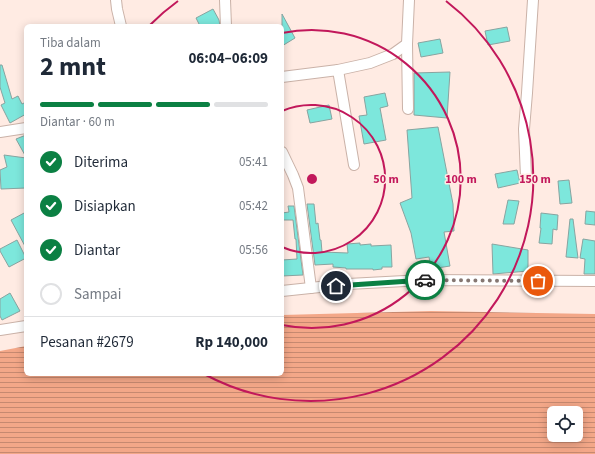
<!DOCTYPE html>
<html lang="id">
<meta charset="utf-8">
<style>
body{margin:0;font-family:"Source Sans 3",sans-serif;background:#f2f2f3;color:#1f2937;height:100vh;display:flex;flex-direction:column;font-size:15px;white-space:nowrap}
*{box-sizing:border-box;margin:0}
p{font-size:13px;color:#747a83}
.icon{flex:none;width:22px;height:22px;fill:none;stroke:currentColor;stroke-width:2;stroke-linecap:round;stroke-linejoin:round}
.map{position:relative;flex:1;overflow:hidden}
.drawer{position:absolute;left:24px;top:24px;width:260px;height:352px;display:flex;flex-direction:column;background:#fff;border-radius:6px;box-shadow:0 2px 10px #0003}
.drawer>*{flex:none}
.buttons{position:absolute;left:547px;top:406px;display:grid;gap:8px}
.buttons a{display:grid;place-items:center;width:36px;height:36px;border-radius:6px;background:#fff;box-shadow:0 2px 10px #0003;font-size:20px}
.pin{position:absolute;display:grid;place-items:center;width:34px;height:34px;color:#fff;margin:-17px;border:2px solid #fff;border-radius:50%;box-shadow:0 1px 4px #0007}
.courier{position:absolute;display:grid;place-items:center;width:40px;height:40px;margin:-20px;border:3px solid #0b8043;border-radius:50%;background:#fff;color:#222;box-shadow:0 1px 5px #0007}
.headline em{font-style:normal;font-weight:700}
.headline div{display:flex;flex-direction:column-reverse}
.headline{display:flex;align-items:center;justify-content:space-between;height:68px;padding:0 16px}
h1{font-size:26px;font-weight:700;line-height:30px}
.bar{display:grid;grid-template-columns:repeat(4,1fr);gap:6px 4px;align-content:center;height:48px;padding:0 16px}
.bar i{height:5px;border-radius:3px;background:#e0e1e3}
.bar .current{background:#0b8043}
.bar p{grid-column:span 4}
.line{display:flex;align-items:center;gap:10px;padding:0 16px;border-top:1px solid #e0e1e3}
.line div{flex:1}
ol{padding:0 16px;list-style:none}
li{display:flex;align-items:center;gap:12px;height:44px}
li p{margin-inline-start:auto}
li .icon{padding:4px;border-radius:50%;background:#0b8043;color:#fff;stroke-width:4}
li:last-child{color:#747a83}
li i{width:22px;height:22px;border:2px solid #e0e1e3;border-radius:50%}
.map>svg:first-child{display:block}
.water{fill:url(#water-rules);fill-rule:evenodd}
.building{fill:#7de7dc;stroke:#88a4a0}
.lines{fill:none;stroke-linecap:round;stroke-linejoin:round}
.minor-casing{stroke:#cab2a8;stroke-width:12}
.minor{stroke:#fff;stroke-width:10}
.done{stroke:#857772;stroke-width:4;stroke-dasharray:0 7.2}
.route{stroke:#0b8043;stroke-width:5}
.ring{fill:none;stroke:#c2185b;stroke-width:2}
.centre{fill:#c2185b;stroke:#ffebe3;stroke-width:2}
.ring-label{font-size:12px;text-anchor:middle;font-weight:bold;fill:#c2185b;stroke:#ffebe3;stroke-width:3;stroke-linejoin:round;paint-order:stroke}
</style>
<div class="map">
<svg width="595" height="454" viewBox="0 0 595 454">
<defs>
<pattern id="water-rules" width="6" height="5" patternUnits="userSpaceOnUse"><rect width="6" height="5" fill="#f3a788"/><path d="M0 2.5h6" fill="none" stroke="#c68970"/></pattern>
</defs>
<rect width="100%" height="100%" fill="#ffebe3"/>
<path class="water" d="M 431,311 L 595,314 L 595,454 L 0,454 L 0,351 L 26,346 L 26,374 L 282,374 L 282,315 ZM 554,413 L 576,413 L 576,435 L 554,435 Z"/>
<g class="building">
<polygon points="213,9 219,20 220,26 200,26 196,18"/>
<polygon points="282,14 295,38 282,46"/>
<polygon points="507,27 510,41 488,45 485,31"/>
<polygon points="440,39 443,53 421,57 418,43"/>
<polygon points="0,65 2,65 12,99 18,96 22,104 26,102 26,114 10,123 1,105 5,103 0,87"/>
<polygon points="450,72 447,118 414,115 414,73"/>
<polygon points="385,93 388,106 380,108 386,140 364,144 359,116 367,115 364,97"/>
<polygon points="329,105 332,119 310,123 307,110"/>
<polygon points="438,127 453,204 454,231 444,232 450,266 431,269 429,257 416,259 411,233 400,203 412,198 407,130"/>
<polygon points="26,135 26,157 16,139"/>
<polygon points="4,155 26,158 26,188 1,189 0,170 7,167"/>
<polygon points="517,170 520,183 498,188 495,174"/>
<polygon points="569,180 572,203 560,204 558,181"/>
<polygon points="508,200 519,201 514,224 503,224"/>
<polygon points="307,204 314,204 316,224 318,223 320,240 321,240 322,252 348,253 347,244 360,243 360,245 371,244 371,246 391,245 392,267 382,267 382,269 373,270 373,269 346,269 346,268 333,267 333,264 315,265"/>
<polygon points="288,206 294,206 303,275 282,276 282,260 297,259 296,239 295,239 293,220 282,220 282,213 289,212"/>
<polygon points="586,211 595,212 595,225 585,224"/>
<polygon points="26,212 26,248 11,220"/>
<polygon points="541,213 558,215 557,230 553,229 552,244 539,243 541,228 540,228"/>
<polygon points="570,219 573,219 578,258 566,257"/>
<polygon points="583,239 595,241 595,274 584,274 585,259 580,258"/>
<polygon points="17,240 26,258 9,267 0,251 0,249"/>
<polygon points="492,244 528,250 528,271 493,274"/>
<polygon points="10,293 20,311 2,320 0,316 0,299"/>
</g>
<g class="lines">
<defs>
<g id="minor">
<polyline points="116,0 117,9 121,26"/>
<polyline points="225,0 226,26"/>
<polyline points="338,70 370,63 393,54 407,44"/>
<polyline points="282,77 338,70 354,165"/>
<polyline points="408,109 407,44 409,0"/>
<polyline points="0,132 26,128"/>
<polyline points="282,152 293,175 298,188 311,288"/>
<polyline points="526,177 524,129 527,93 533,0"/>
<polyline points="282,291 348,284 424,280 595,281"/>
<polyline points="0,330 26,326"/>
</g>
</defs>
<use href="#minor" class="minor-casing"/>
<use href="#minor" class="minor"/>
</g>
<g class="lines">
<polyline class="done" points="425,280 538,281"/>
<polyline class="route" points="336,286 425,280"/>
</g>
<g class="ring">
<path d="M282 111A74 74 0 1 1 282 247"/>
<path d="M282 33A149 149 0 1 1 282 325"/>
<path d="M150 25A223 223 0 0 1 178 1M446 1A223 223 0 0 1 204 374"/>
</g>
<circle cx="312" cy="179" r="6" class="centre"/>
<g class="ring-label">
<text x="386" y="183">50 m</text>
<text x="461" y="183">100 m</text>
<text x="535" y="183">150 m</text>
</g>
</svg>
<div class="buttons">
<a><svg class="icon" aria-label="locate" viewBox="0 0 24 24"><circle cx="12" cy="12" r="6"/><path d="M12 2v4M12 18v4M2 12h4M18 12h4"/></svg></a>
</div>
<div class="pin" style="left:538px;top:281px;background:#ea580c"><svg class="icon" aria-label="bag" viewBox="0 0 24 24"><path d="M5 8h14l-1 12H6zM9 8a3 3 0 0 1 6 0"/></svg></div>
<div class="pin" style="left:336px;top:286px;background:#1f2937"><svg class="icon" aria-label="home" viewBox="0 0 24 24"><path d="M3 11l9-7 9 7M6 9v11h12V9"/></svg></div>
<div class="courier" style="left:425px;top:280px"><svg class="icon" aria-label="car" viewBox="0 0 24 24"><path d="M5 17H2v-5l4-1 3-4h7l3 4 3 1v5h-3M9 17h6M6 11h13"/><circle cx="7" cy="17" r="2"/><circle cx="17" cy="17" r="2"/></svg></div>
<section class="drawer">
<div class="headline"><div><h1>2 mnt</h1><p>Tiba dalam</p></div><em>06:04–06:09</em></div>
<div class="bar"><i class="current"></i><i class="current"></i><i class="current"></i><i></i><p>Diantar · 60 m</p></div>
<ol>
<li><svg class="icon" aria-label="check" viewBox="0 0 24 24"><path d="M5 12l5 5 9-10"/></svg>Diterima<p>05:41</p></li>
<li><svg class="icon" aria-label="check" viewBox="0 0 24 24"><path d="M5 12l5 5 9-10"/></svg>Disiapkan<p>05:42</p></li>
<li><svg class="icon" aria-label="check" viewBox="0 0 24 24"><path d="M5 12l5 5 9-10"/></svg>Diantar<p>05:56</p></li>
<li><i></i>Sampai</li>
</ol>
<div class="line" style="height:52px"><div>Pesanan #2679</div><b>Rp 140,000</b></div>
</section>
</div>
